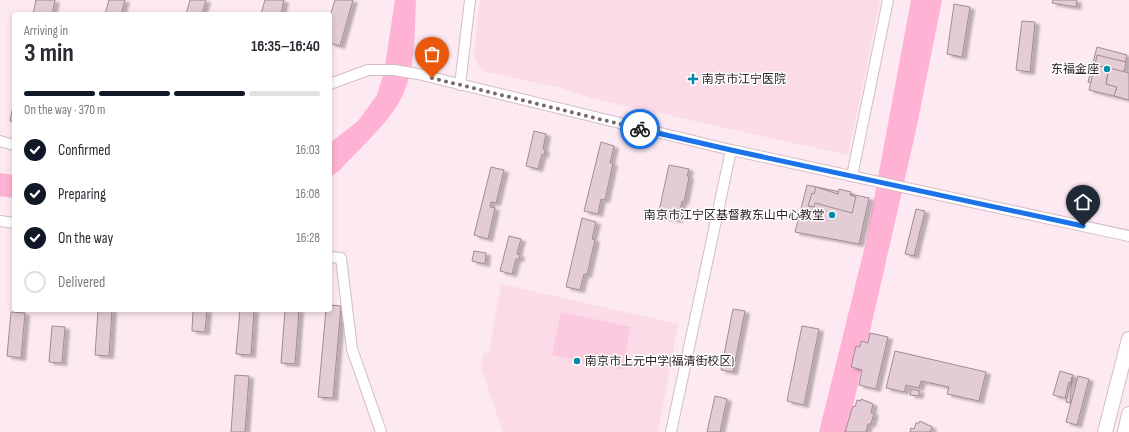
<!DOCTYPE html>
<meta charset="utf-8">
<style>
body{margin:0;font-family:"Sofia Sans Condensed","Noto Sans SC",sans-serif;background:#f7f7f7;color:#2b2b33;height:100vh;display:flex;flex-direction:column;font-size:15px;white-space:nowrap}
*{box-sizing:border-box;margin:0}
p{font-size:13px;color:#7c7c81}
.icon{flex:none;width:22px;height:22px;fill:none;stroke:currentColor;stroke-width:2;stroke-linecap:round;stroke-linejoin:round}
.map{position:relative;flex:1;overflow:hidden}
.panel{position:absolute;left:12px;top:12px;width:320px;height:300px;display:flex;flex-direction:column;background:#fff;border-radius:4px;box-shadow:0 2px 6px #0003}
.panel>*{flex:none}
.pin{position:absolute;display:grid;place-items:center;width:34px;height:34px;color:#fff;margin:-41px -17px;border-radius:50% 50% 50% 0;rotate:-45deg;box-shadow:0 0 4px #0007}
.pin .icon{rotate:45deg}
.courier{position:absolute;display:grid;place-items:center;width:40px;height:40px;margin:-20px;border:3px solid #1a73e8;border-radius:50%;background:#fff;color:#222;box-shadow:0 1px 5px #0007}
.summary em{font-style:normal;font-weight:700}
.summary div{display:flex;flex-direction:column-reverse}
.summary{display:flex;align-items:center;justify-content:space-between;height:68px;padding:0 12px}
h1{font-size:26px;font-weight:700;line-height:30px}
.bar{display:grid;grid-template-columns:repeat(4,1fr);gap:6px 4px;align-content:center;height:48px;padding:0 12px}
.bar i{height:5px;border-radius:3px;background:#e1e1e2}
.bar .current{background:#111827}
.bar p{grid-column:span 4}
ol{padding:0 12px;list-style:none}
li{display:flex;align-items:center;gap:12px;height:44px}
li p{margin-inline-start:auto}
li .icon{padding:4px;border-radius:50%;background:#111827;color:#fff;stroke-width:4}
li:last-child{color:#7c7c81}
li i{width:22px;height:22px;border:2px solid #e1e1e2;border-radius:50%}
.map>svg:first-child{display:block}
.built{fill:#fbdbe8}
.green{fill:#fbcadf}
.water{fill:#ffb2d3}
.building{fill:#e3ccd5;stroke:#a18b94;filter:url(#shadow)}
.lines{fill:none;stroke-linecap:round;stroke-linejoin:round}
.street-casing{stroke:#d4bdc6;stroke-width:12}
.secondary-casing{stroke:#d4bdc6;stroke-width:16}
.street{stroke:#fff;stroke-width:10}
.secondary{stroke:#fff;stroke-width:14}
.done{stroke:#75696e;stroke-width:4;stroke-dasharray:0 7.2}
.route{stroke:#1a73e8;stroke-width:5}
.poi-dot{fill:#008aa9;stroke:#fff;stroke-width:1.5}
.labels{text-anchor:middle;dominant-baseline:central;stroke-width:3;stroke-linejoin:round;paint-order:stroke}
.poi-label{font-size:12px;fill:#2c2427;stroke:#fff;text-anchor:end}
</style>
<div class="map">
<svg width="1129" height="432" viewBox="0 0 1129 432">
<defs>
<filter id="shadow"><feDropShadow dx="4.5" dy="2.5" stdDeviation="1" flood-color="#0004"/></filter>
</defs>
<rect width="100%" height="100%" fill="#fde9f1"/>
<g class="built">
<polygon points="480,0 880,0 848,155 595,99 561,88 483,71 478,65 474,55"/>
<polygon points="501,284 678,324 658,432 503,432 481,368 484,353 489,353"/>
</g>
<polygon class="green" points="561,312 631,327 622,370 552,355"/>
<g class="water">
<path d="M 395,0 L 416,0 C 414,35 417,76 396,107 C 383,128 356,152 339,171 L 330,177 L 330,143 L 358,121 L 377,95 L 384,72 Z"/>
<polygon points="911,0 942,0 916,130 847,432 819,432 866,242"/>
<polygon points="0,173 14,175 14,198 0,196"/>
</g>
<g class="building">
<polygon points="36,0 55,0 52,14 33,14"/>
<polygon points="109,0 125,0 121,14 105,14"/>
<polygon points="190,0 206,0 202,14 186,14"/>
<polygon points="265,0 284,0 281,14 261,14"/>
<polygon points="335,0 353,0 340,46 330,43 330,16"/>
<polygon points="1053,0 1077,0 1076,7 1052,3"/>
<polygon points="954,4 970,7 962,57 947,54"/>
<polygon points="1022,21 1035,22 1030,72 1016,70"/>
<polygon points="1097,47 1127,55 1118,90 1088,82"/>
<polygon points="1097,55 1126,62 1124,72 1095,65"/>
<polygon points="1095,65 1109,68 1106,84 1117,87 1114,96 1089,90"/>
<polygon points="1109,68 1129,73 1129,100 1114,96 1117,87 1106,84"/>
<polygon points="14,101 14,122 10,121"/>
<polygon points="534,131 546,134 543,149 545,150 544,155 542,154 538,169 526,166"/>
<polygon points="601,142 614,146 610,163 613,163 605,200 601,199 598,214 584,211"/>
<polygon points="669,165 689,169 687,176 689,177 684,202 682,201 678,220 658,216"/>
<polygon points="491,167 504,170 496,203 491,202 490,207 495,208 488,239 474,235"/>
<polygon points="807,185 869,198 859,244 795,232"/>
<polygon points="816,187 838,194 839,189 851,192 850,195 856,197 852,213 815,203 814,207 808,206 812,193 814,194"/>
<polygon points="916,209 925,211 914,256 905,254"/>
<polygon points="582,218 596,222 592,239 595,240 587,275 584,274 580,290 566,287"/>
<polygon points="509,236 521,239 517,254 520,255 519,259 516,259 512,274 500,271"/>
<polygon points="474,251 486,253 485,264 472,261"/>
<polygon points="330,305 341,306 333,398 318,397 326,310 330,310"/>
<polygon points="733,309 745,311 733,372 721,370"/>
<polygon points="98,310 112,310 109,356 95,355"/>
<polygon points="193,310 207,310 205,332 192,331"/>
<polygon points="240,310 254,310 251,355 236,354"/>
<polygon points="285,310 299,310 295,364 281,363"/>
<polygon points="11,312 25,313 21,358 7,356"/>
<polygon points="52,326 65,327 62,363 49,362"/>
<polygon points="802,326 819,329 804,405 787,401"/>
<polygon points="870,333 888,337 876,389 859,385 862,370 851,367 856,346 860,347 861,341 868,343"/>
<polygon points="895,351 986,372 979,401 947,394 949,387 921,381 919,388 906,385 904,392 886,388"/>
<polygon points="1060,371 1073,375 1072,383 1069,382 1065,398 1053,395"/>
<polygon points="235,375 249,376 245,432 231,432"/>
<polygon points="1078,376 1089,379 1077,425 1066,422"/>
<polygon points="1072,377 1070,403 1066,402"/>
<polygon points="911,389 920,391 918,396 910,395"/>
<polygon points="715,396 727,399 720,432 707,432"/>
<polygon points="861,399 873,404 871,413 874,413 871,424 868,424 866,432 845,432 853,406 855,407 857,400 861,401"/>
<polygon points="920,421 932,427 930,432 910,432 911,428 914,429 916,423 919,423"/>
</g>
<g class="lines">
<defs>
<g id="street">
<polyline points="330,84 368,70 394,70 418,74 731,150 1129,236"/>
<polyline points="460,85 470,0"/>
<polyline points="0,141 14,145"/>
<polyline points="852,176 888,0"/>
<polyline points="0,221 14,223"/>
<polyline points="330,257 341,258 352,349 381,432"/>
<polyline points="671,432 731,150"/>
</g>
<g id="secondary">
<polyline points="1105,432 1129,339"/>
<polyline points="1125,432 1129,414"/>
</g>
</defs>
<use href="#street" class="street-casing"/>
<use href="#secondary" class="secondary-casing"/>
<use href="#street" class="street"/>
<use href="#secondary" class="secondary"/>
</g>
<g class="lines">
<polyline class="done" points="432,78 640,129"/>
<polyline class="route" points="640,129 731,150 1083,226"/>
</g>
<g class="poi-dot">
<circle cx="1107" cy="69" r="4"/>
<path d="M691 73h4v4h4v4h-4v4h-4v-4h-4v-4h4z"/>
<circle cx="832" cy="215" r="4"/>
<circle cx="577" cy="361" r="4"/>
</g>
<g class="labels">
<g class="poi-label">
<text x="1099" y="69">东福金座</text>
<text x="702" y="79" text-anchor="start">南京市江宁医院</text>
<text x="824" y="215">南京市江宁区基督教东山中心教堂</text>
<text x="585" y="361" text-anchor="start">南京市上元中学(福清街校区)</text>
</g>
</g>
</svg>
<div class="pin" style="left:432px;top:78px;background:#ea580c"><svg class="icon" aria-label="bag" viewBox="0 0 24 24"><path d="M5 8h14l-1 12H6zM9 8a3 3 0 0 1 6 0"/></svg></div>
<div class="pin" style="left:1083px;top:226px;background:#1f2937"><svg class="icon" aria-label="home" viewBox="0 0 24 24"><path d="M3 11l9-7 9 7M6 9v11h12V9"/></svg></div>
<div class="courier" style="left:640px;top:129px"><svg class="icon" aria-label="bike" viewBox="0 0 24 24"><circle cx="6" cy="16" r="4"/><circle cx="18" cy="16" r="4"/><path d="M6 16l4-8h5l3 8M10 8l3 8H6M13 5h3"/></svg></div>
<section class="panel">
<div class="summary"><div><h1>3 min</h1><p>Arriving in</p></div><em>16:35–16:40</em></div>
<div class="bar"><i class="current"></i><i class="current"></i><i class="current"></i><i></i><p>On the way · 370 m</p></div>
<ol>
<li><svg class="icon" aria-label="check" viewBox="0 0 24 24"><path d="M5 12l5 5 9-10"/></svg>Confirmed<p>16:03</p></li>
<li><svg class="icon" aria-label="check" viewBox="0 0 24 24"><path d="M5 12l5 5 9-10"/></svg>Preparing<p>16:08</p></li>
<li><svg class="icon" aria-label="check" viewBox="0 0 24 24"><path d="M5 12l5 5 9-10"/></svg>On the way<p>16:28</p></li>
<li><i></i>Delivered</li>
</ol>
</section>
</div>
